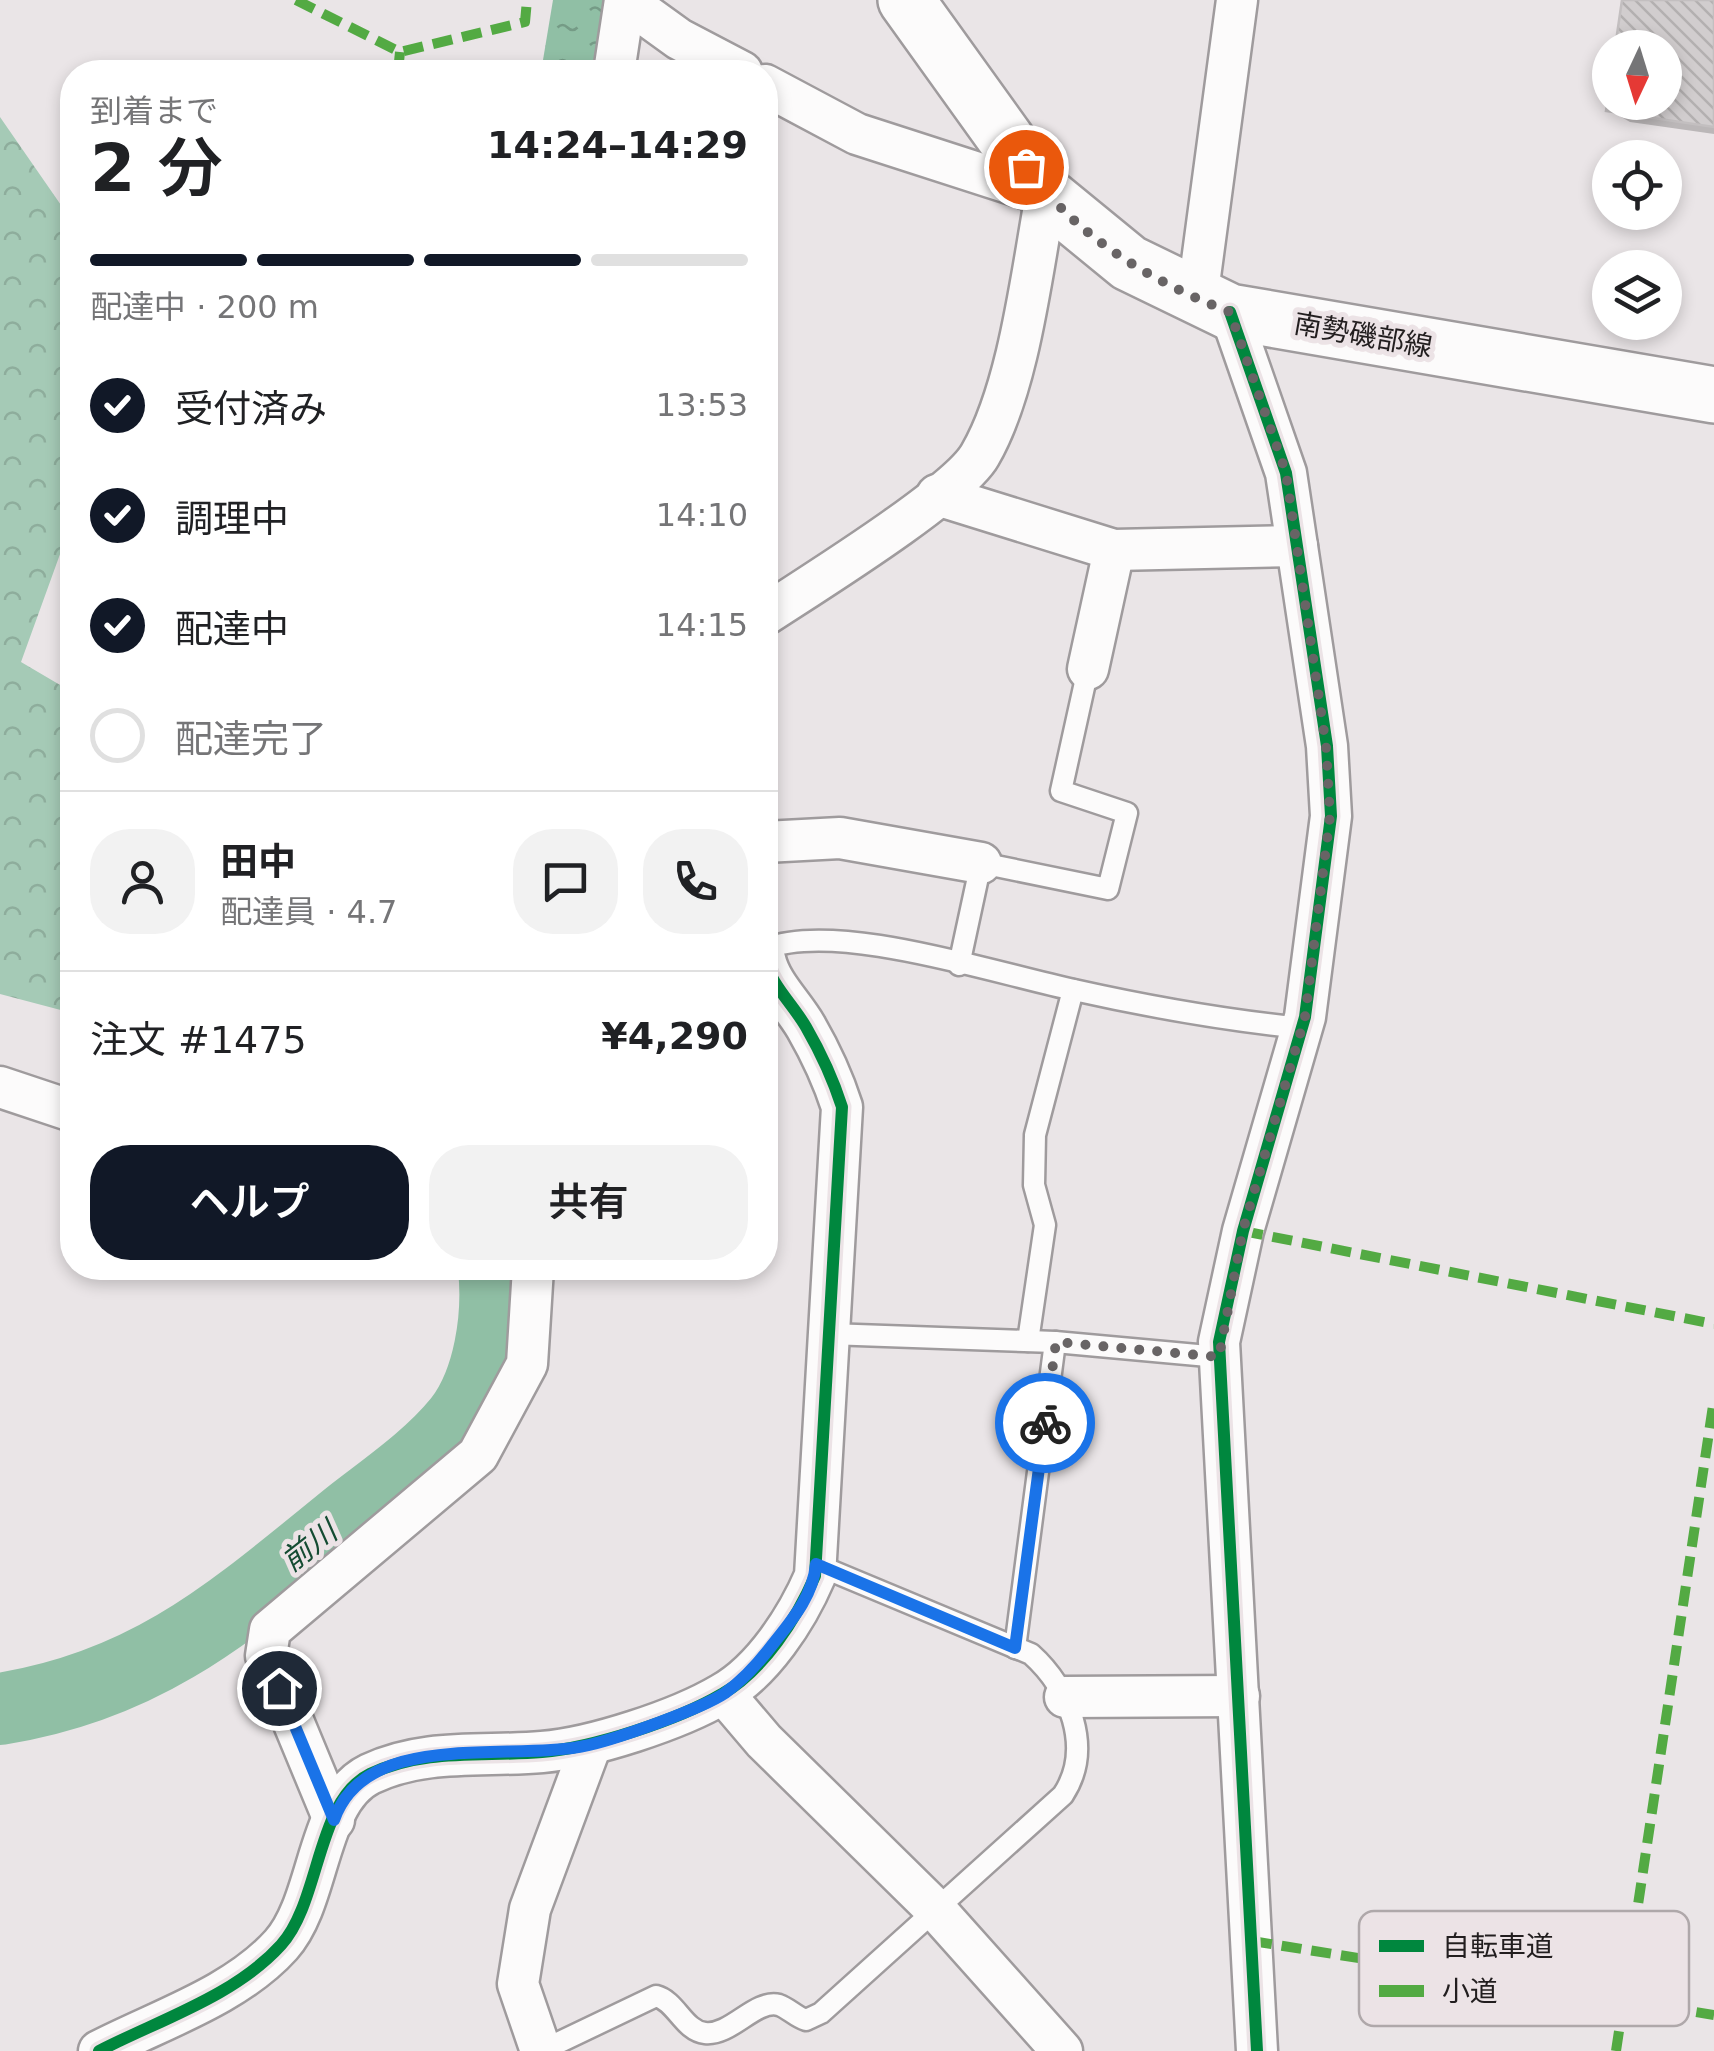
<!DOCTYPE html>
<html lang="ja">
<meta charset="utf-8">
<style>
body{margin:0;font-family:"DejaVu Sans","Noto Sans JP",sans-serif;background:#f2f2f2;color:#202124;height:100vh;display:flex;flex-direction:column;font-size:38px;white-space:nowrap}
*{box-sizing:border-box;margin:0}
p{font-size:32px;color:#757577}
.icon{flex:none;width:55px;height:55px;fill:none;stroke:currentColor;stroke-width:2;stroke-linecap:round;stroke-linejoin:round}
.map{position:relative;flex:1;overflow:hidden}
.drawer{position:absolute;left:60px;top:60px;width:718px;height:1220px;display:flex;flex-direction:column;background:#fff;border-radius:40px;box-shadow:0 5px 15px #0003}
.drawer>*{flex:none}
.needle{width:65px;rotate:184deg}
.buttons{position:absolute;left:1592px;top:30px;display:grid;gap:20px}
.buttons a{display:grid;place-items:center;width:90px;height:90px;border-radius:50%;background:#fff;box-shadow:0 5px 15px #0003;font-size:50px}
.pin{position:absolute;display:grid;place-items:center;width:85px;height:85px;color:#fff;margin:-42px;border:5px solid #fff;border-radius:50%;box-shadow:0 2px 10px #0007}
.courier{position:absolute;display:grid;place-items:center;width:100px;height:100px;margin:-50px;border:8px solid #1a73e8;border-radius:50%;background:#fff;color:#222;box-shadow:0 2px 12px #0007}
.overview em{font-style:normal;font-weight:600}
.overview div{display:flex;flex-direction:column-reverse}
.overview{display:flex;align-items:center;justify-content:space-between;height:170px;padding:0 30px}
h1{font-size:65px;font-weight:600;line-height:75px}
.bar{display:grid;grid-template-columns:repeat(4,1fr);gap:15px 10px;align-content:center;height:120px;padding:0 30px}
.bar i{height:12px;border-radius:8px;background:#e0e0e0}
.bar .selected{background:#111827}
.bar p{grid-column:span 4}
.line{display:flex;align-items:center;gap:25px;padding:0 30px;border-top:2px solid #e0e0e0}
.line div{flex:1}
.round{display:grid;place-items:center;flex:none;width:105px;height:105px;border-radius:40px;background:#f2f2f2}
ol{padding:0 30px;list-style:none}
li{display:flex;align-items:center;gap:30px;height:110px}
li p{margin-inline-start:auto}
li .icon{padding:10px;border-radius:50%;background:#111827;color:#fff;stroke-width:4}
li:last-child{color:#757577}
li i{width:55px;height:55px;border:5px solid #e0e0e0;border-radius:50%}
.primary-button{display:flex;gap:20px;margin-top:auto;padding:20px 30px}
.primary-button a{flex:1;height:115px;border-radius:40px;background:#111827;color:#fff;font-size:40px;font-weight:600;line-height:115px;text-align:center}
.primary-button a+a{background:#f2f2f2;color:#202124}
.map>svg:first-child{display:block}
.forest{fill:url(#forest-crowns)}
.water{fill:url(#water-ripples)}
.shadow{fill:#0003}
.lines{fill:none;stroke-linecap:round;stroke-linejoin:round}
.river{stroke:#90bfa5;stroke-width:72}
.building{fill:url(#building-back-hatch);stroke:#c3bfc0;stroke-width:2.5}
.service-casing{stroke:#9f9b9d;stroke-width:25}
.minor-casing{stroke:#9f9b9d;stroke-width:45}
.primary-casing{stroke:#9f9b9d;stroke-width:60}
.service{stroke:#fcfbfb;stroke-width:20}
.minor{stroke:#fcfbfb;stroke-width:40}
.primary{stroke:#fcfbfb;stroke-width:55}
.quiet{stroke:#53aa43;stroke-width:10;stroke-dasharray:20 10;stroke-linecap:butt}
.cycleway-casing{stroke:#ece3e6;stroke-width:19}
.cycleway{stroke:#00873e;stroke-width:12}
.done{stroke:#686465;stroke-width:10;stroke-dasharray:0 18}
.route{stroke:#1a73e8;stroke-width:12}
.labels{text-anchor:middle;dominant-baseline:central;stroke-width:10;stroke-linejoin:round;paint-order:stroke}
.street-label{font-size:28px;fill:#221e1f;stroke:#ece3e6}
.water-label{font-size:30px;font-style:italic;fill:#144b32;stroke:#ece3e6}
.key{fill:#ece3e6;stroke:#afa8aa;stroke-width:2.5}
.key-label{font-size:28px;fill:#221e1f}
</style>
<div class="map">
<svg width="1714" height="2051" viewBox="0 0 1714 2051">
<defs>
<pattern id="forest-crowns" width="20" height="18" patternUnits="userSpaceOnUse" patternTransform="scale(2.5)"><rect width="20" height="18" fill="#a5cab6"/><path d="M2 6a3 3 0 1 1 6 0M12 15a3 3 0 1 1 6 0" fill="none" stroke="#8ead9c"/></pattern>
<pattern id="water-ripples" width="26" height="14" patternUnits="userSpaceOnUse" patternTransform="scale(2.5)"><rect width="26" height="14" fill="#90bfa5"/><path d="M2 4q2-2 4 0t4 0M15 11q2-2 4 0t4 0" fill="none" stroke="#759b86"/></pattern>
<pattern id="building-back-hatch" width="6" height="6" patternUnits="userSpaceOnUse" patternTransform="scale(2.5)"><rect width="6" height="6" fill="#d1cdce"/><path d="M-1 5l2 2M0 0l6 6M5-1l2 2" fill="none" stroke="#b3b0b0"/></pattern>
</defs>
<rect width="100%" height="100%" fill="#eae5e7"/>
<polygon class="forest" points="0,117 72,221 72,521 21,662 72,692 72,1013 0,994"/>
<polygon class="water" points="553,0 603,0 592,72 541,72"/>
<polygon class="shadow" points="1624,0 1714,0 1714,134 1630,122 1609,110 1610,101 1665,102 1665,48"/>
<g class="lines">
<path class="river" d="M 0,1709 C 151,1685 234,1609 349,1516 C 386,1487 429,1458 459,1421 C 490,1381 499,1317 494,1268"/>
</g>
<polygon class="building" points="1622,0 1714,0 1714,127 1606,111 1610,84 1610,102 1665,102 1665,48 1615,48"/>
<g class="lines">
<defs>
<g id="service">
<path d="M 765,949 C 836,920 997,974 1074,990 C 1150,1007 1224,1020 1302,1028"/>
<polyline points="959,965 981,863 1108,889 1127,813 1061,791 1088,669"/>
<polyline points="829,1334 1055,1342 1219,1357"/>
<polyline points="1028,1341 1045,1225 1034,1185 1035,1135 1073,990"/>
<polyline points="1015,1648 1055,1342"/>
<path d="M 541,2051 L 656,1996 C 676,2001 684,2031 705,2033 C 731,2036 755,1999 779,2005 C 788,2008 796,2017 806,2020 L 821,2013 L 1063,1795 C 1094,1748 1069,1688 1031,1654 L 815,1564"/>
</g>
<g id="minor">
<polyline points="625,0 679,39 742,72"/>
<polyline points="614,72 625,0"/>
<path d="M 765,85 L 857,134 L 1046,195 C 1032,271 1019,388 980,455 C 958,494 809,586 765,615"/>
<polyline points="1197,299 1237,0"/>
<polyline points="1230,312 1286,473 1327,746 1331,816 1305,1017 1243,1231 1219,1342 1257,2051"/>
<polyline points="937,495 1114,550 1297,546"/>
<polyline points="1088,669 1114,550"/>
<polyline points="765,842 840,838 981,863"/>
<polyline points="0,1087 72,1111"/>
<polyline points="724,1694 764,1741 936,1910 1062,2051"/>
<polyline points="1065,1697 1239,1696"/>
<polyline points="334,1820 266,1656 270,1630 478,1455 527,1364 533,1268"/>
<path d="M 99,2051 C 159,2020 235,1996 281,1945 C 321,1901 316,1800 370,1774 C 425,1748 483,1757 542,1752 C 592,1748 678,1720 722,1694 C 763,1671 797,1618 815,1576 L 842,1107 C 833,1079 821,1053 806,1027 C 792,1003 771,985 765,959"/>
<polyline points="541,2051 518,1984 530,1909 591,1745"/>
</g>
<polyline id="primary" points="906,0 1046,195 1129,263 1230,312 1714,395"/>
</defs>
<use href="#service" class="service-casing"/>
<use href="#minor" class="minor-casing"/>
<use href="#primary" class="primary-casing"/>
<use href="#service" class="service"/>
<use href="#minor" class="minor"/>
<use href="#primary" class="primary"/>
<g class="quiet">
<polyline points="296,0 400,52 525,22 527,0"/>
<polyline points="398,72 400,52"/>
<polyline points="1243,1231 1714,1324"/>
<polyline points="1252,1941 1714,2015"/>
<polyline points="1616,2051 1714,1399"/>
</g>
<defs>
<g id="cycleway">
<polyline points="1230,312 1286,473 1327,746 1331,816 1305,1017 1243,1231 1219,1342 1257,2051"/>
<path d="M 99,2051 C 159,2020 235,1996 281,1945 C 321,1901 316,1800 370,1774 C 425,1748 483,1757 542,1752 C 592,1748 678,1720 722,1694 C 763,1671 797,1618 815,1576 L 842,1107 C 833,1079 821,1053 806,1027 C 792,1003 771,985 765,959"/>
</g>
</defs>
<use href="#cycleway" class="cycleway-casing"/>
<use href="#cycleway" class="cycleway"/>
</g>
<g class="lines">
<path class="done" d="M 1026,167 C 1077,237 1150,281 1230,312 L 1286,473 L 1326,746 L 1330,816 L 1305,1017 L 1243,1230 L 1219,1357 L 1056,1342 L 1045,1423"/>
<path class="route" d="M 279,1688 L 334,1820 C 366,1727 513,1763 589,1745 C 619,1738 701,1709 725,1693 C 742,1681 760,1661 773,1644 C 792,1620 813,1596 816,1564 L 1015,1648 L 1045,1423"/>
</g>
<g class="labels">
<g class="street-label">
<text transform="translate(1363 335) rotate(10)">南勢磯部線</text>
</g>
<g class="water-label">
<text transform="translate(309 1546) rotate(-38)">前川</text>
</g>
</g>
<rect x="1359" y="1911" width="330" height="115" rx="15" class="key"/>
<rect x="1379" y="1940" width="45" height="12" fill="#00873e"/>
<rect x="1379" y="1985" width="45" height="12" fill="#53aa43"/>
<g class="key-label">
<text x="1442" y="1956">自転車道</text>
<text x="1442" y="2001">小道</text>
</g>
</svg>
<div class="buttons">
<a><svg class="needle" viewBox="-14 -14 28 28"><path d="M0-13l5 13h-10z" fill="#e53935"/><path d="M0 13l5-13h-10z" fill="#757577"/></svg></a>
<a><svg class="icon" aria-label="locate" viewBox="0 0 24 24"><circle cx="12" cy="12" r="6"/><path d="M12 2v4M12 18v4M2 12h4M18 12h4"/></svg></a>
<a><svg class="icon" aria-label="layers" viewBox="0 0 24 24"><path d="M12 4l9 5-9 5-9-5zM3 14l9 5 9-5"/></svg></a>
</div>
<div class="pin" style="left:1026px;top:167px;background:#ea580c"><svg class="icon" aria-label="bag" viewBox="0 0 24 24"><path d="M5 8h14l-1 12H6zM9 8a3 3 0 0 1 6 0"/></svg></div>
<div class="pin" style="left:279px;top:1688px;background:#1f2937"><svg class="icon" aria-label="home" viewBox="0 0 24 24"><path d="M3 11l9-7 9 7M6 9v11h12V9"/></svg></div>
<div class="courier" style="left:1045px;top:1423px"><svg class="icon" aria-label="bike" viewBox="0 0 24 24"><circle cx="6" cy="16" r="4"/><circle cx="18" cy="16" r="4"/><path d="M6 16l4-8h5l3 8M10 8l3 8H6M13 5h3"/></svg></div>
<section class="drawer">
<div class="overview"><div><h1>2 分</h1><p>到着まで</p></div><em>14:24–14:29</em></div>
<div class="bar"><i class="selected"></i><i class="selected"></i><i class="selected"></i><i></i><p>配達中 · 200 m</p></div>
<ol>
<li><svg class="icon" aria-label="check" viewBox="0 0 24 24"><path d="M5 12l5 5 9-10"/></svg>受付済み<p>13:53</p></li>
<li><svg class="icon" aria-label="check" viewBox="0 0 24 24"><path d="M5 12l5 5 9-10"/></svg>調理中<p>14:10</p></li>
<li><svg class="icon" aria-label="check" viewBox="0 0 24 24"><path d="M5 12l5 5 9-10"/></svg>配達中<p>14:15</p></li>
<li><i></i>配達完了</li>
</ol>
<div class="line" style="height:180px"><a class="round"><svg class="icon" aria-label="person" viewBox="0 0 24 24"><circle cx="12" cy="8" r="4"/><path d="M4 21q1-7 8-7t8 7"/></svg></a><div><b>田中</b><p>配達員 · 4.7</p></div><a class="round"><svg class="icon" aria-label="chat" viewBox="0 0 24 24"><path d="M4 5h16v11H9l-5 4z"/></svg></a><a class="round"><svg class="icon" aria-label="phone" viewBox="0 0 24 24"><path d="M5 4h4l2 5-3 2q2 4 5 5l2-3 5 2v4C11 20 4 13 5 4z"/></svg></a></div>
<div class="line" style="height:130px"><div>注文 #1475</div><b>¥4,290</b></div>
<div class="primary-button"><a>ヘルプ</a><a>共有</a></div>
</section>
</div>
